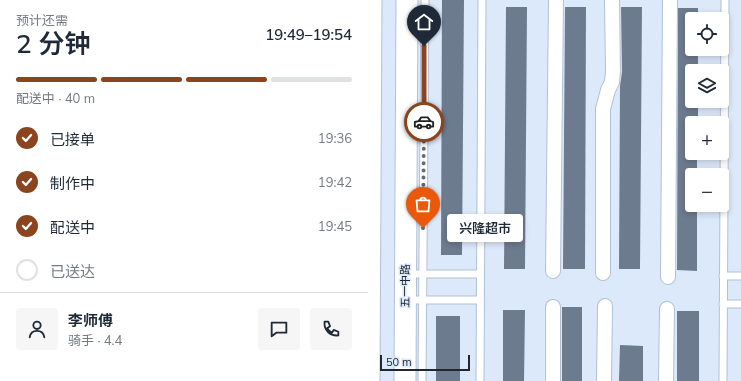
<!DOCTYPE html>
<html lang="zh">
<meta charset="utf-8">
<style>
body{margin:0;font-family:Mulish,"Noto Sans SC",sans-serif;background:#f6f6f7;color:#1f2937;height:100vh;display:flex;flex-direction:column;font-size:15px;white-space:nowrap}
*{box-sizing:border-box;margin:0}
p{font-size:13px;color:#747a83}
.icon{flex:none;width:22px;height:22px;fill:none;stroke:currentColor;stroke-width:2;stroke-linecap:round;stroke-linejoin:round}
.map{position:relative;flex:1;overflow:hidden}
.side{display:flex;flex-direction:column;background:#fff;width:368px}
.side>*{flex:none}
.tools{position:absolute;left:317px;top:12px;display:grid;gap:8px}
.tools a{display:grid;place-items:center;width:44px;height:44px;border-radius:4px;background:#fff;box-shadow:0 2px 6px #0003;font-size:20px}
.scale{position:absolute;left:12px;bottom:10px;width:90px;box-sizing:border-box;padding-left:4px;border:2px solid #212730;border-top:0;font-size:11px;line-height:14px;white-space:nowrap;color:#212730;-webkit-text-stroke:3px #dce9fb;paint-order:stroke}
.pin{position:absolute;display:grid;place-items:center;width:34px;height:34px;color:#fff;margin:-41px -17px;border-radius:50% 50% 50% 0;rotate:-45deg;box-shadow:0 0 4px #0007}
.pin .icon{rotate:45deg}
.courier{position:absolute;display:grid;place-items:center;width:40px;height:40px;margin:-20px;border:3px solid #8b451e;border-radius:50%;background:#fff;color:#222;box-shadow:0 1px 5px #0007}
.bubble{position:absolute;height:28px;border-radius:4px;background:#fff;box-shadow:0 2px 6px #0003;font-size:13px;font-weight:600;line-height:28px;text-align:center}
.headline em{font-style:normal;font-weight:600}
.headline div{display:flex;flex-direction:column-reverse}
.headline{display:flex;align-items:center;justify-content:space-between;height:68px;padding:0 16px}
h1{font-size:26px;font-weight:600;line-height:30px}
.bar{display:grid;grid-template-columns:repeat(4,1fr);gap:6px 4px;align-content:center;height:48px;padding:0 16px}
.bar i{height:5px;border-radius:3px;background:#e0e1e3}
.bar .current{background:#8b451e}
.bar p{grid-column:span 4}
.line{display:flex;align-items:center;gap:10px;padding:0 16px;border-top:1px solid #e0e1e3}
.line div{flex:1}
.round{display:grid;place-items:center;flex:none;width:42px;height:42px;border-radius:4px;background:#f6f6f7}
ol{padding:0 16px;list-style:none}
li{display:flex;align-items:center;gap:12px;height:44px}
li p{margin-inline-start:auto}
li .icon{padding:4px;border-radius:50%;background:#8b451e;color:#fff;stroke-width:4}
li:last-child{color:#747a83}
li i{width:22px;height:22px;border:2px solid #e0e1e3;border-radius:50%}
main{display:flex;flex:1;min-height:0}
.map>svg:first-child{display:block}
.building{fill:#6d7b8f}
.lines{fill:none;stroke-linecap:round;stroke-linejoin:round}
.lane-casing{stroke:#b1c0d6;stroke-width:9}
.street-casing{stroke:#b1c0d6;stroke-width:16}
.secondary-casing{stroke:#b1c0d6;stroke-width:23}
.lane{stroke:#fff;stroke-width:7}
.street{stroke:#fff;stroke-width:14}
.secondary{stroke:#fff;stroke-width:21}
.done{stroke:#626b77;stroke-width:4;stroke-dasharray:0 7.2}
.route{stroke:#8b451e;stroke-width:5}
.labels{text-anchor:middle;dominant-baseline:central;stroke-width:3;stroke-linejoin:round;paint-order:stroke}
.street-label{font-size:11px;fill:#212730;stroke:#dce9fb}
</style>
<main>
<section class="side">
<div class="headline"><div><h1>2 分钟</h1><p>预计还需</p></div><em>19:49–19:54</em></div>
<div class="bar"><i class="current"></i><i class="current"></i><i class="current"></i><i></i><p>配送中 · 40 m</p></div>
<ol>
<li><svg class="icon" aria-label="check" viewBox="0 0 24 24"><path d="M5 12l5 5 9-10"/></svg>已接单<p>19:36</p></li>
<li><svg class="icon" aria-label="check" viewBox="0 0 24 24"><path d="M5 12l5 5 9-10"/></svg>制作中<p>19:42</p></li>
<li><svg class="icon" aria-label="check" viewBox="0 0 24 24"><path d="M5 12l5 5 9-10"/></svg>配送中<p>19:45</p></li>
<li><i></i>已送达</li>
</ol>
<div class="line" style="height:72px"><a class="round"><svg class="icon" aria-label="person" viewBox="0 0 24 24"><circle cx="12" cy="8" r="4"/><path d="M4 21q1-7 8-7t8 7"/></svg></a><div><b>李师傅</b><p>骑手 · 4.4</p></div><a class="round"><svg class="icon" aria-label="chat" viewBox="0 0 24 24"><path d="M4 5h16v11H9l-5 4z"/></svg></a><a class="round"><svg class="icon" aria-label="phone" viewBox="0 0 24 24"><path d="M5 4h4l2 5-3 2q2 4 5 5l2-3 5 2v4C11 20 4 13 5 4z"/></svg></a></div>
</section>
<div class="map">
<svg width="373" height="381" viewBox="0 0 373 381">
<rect width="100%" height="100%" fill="#dce9fb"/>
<g class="building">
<polygon points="74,0 96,0 94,255 73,255"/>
<polygon points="138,7 159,7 157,269 136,269"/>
<polygon points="197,7 218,7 217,269 195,269"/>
<polygon points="253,7 274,7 272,269 251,269 252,86 254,72"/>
<polygon points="310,8 330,8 330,19 324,19 324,49 330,49 330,71 324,71 324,101 330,101 330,123 324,123 324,153 329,153 329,175 324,175 324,205 329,205 329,271 309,270"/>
<rect x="194" y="307" width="20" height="74"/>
<polygon points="135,310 157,310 156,381 135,381"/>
<rect x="309" y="311" width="22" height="70"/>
<rect x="68" y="316" width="24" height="65"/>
<polygon points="252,345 275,346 275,381 251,381"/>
</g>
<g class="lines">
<defs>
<g id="lane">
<polyline points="39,274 112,274"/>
<polyline points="355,276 373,276"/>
<polyline points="39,300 112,300"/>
<polyline points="355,304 373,304"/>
<polyline points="54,381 57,0"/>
<polyline points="112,381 114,0"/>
<polyline points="355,381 357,0"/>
</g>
<g id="street">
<polyline points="185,271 188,0"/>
<polyline points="235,273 235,109 240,90 244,82 245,72 244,0"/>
<polyline points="300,277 302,0"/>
<polyline points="185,381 185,307"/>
<polyline points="236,381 237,306"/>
<polyline points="298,381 299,309"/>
</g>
<g id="secondary">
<polyline points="1,381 3,0"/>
<polyline points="37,381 39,0"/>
</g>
</defs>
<use href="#lane" class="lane-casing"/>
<use href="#street" class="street-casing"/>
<use href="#secondary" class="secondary-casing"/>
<use href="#lane" class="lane"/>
<use href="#street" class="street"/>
<use href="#secondary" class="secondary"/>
</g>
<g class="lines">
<polyline class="done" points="55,228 56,122"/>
<polyline class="route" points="56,122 56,46"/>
</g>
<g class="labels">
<g class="street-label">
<text transform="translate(37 286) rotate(-90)">五一中路</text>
</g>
</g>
</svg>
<div class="tools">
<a><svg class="icon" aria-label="locate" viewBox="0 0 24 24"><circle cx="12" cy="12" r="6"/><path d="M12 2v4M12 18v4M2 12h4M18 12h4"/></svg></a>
<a><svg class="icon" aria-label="layers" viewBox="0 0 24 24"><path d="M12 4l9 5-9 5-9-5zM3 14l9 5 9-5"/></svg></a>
<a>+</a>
<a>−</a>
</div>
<div class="scale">50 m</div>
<div class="pin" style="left:55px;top:228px;background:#ea580c"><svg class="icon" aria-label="bag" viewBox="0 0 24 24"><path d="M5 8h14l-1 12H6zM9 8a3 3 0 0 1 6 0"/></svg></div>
<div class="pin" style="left:56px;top:46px;background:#1f2937"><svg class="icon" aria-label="home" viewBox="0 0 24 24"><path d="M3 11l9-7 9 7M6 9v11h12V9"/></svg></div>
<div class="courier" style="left:56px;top:122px"><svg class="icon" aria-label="car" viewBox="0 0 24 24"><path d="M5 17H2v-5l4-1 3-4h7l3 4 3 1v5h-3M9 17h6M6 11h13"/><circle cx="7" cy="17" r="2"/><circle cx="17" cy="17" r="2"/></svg></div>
<div class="bubble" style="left:79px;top:214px;width:76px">兴隆超市</div>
</div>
</main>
